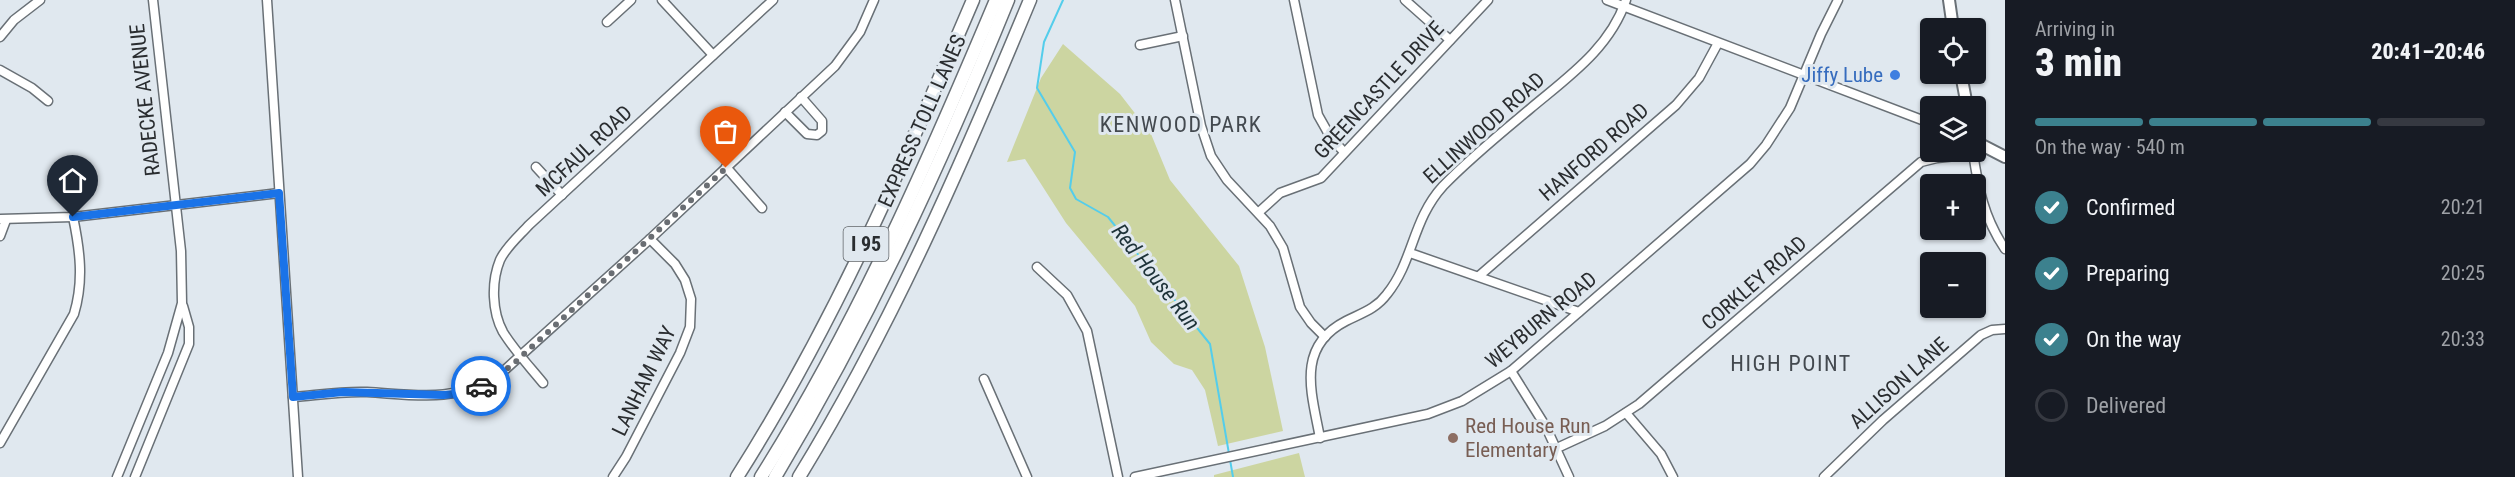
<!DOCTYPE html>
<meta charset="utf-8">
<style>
body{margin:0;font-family:"Roboto Condensed",sans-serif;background:#242831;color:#f1f3f6;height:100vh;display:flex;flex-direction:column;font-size:22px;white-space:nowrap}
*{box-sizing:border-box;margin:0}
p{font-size:20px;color:#9ea1a6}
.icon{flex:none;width:33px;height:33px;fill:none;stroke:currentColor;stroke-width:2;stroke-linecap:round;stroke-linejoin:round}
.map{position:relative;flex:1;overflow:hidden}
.panel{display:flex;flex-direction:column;background:#171b24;width:510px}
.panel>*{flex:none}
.fabs{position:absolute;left:1920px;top:18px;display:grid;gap:12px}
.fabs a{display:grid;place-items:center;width:66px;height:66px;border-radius:6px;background:#171b24;box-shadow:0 2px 4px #0004;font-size:30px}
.pin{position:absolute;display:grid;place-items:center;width:51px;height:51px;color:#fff;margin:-62px -26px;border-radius:50% 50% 50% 0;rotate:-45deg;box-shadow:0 0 6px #0007}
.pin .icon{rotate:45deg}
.courier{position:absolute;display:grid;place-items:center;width:60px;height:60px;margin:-30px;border:4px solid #1a73e8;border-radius:50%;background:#fff;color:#222;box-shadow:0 2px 8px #0007}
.summary em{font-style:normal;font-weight:800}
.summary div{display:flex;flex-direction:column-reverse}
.summary{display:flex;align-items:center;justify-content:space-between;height:102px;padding:0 30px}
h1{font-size:39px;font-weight:800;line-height:45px}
.bar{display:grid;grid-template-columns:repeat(4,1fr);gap:9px 6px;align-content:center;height:72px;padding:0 30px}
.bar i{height:8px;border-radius:4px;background:#363941}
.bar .current{background:#3c818e}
.bar p{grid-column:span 4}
ol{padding:0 30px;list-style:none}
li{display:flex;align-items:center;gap:18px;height:66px}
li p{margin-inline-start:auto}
li .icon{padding:6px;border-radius:50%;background:#3c818e;color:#fff;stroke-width:4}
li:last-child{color:#9ea1a6}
li i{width:33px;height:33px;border:3px solid #363941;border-radius:50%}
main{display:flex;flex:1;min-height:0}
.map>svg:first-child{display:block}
.green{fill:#ccd5a1}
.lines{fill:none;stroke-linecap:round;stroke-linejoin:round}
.stream{stroke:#54cdeb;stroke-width:2}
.minor-casing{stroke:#697076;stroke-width:11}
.major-casing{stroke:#697076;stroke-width:14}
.highway-casing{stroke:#697076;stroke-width:15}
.minor{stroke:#fff;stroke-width:8}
.major{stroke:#fff;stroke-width:10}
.highway{stroke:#fff;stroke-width:12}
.done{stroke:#6a6e73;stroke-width:6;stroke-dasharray:0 10.8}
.route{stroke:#1a73e8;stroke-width:8}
.shop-dot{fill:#3f7fe0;stroke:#e0e8ef;stroke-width:2}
.education-dot{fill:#8d6e63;stroke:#e0e8ef;stroke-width:2}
.labels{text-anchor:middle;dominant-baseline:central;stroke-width:6;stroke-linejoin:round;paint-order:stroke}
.shield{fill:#e0e8ef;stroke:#616569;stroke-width:1.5}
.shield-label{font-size:20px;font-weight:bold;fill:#2a2d30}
.shop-label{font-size:21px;fill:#366cbe;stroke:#e0e8ef;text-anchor:end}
.street-label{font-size:21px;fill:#2a2d30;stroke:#e0e8ef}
.education-label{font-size:21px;fill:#785e54;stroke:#e0e8ef;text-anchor:start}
.neighbourhood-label{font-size:22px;letter-spacing:1.5px;fill:#43494f;stroke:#e0e8ef}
.water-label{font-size:22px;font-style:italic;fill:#1d3238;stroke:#e0e8ef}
</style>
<main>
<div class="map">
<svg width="2005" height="477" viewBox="0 0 2005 477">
<rect width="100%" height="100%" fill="#e0e8ef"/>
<g class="green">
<polygon points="1063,44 1120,94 1151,134 1170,180 1239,266 1265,347 1283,431 1218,446 1205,390 1192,370 1174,364 1151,342 1135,306 1066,223 1025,159 1007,162 1041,78"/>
<polygon points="1299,453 1305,477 1214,477 1214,475"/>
</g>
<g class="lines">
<polyline class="stream" points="1063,0 1044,42 1037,88 1075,152 1070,188 1076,199 1108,217 1210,344 1233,477"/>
<defs>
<g id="minor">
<polyline points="267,0 298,477"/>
<polyline points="662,0 713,55"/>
<polyline points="1175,0 1201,126 1211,156 1227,180 1270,226 1283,248 1300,307 1311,323 1325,337"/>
<polyline points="1294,0 1318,115 1331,138 1344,152"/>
<polyline points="1405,0 1450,40"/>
<polyline points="1607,0 1930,123"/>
<polyline points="607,22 631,0"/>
<polyline points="0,37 14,20 40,0"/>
<polyline points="1140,45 1183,36"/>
<polyline points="0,70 32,88 48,101"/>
<polyline points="785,112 807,134 817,135 822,131 822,121 801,97"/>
<path d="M 1973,152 C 1978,188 1984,218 2005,249"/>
<polyline points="536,167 562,195"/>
<polyline points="726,167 762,208"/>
<polyline points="1259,212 1280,193 1321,178 1488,0"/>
<polyline points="0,219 73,217 279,193"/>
<polyline points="0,236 6,220"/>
<polyline points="1410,253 1579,312"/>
<polyline points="1037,267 1067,295 1087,331 1118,477"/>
<polyline points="1479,276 1676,105 1699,78 1718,43"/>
<polyline points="1511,371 1546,427 1569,477"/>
<polyline points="984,379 1027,477"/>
<path d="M 543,383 C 530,367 514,350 503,332 C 492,312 491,282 500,260 C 506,247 519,236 529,225 L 773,0"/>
<path d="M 293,397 C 318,395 342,391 367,392 C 416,395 454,403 498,376 L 650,239 L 835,66 L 860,32 L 874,0"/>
<polyline points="1626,413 1661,454 1673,477"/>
<path d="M 1320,438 C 1312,394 1295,347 1346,321 C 1362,313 1376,309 1387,294 C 1414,260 1412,220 1443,186 C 1470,158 1501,133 1531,108 C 1568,77 1610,48 1626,0"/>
<path d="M 0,443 L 74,314 C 84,281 80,250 73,217"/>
<polyline points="1557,448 1605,426 1639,404 1921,162 1937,158 1974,154"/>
<polyline points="117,477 168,353 182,303 181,251 153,0"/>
<polyline points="135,477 189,344 189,327 183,306"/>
<polyline points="613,477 626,457 680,353 690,327 691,299 685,280 675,264 650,239"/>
<polyline points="1135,477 1428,414 1462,401 1511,371 1750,164 1766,145 1790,108 1821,34 1838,0"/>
<polyline points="1824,477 1883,420 1981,335 1992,330 2005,329"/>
</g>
<g id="major">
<polyline points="1949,0 1953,28"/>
<polyline points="1961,74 1967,106"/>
<polyline points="1976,142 2005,157"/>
</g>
<g id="highway">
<path d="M 737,477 C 833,326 903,164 973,0"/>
<path d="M 761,477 C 856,326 927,164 996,0"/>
<path d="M 775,477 C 868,322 940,167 1008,0"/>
<path d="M 799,477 C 892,325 962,164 1030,0"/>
</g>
</defs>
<use href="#minor" class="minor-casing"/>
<use href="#major" class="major-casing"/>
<use href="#highway" class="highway-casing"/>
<use href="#minor" class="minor"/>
<use href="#major" class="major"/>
<use href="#highway" class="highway"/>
</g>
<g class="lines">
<polyline class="done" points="481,386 511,366 726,168"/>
<polyline class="route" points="73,217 279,193 293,397 343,392 443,395 455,394 481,386"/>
</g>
<circle class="shop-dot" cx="1895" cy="75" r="6"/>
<circle class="education-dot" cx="1453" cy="438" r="6"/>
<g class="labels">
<rect class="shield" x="843.5" y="227" width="45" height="34" rx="4.5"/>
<g class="shield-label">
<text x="866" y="244">I 95</text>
</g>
<g class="shop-label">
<text x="1883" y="75">Jiffy Lube</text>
</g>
<g class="street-label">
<text transform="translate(1379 90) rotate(-47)">GREENCASTLE DRIVE</text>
<text transform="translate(145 100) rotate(-96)">RADECKE AVENUE</text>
<text transform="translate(922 121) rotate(-66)">EXPRESS TOLL LANES</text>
<text transform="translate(1484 128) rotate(-42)">ELLINWOOD ROAD</text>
<text transform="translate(584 151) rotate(-43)">MCFAUL ROAD</text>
<text transform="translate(1594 152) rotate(-41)">HANFORD ROAD</text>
<text transform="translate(1754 283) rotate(-41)">CORKLEY ROAD</text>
<text transform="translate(1541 320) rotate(-40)">WEYBURN ROAD</text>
<text transform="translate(644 381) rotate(-64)">LANHAM WAY</text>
<text transform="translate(1899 383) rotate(-42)">ALLISON LANE</text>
</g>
<g class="education-label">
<text x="1465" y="426">Red House Run<tspan x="1465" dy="24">Elementary</tspan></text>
</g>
<g class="neighbourhood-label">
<text x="1181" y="124">KENWOOD PARK</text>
<text x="1791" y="363">HIGH POINT</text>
</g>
<g class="water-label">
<text transform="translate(1156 277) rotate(52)">Red House Run</text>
</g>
</g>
</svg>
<div class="fabs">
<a><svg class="icon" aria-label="locate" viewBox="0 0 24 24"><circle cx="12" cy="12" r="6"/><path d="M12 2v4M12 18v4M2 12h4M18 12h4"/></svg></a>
<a><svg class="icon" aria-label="layers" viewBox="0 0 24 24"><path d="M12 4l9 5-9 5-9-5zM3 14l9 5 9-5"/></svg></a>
<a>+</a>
<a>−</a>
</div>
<div class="pin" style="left:726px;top:168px;background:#ea580c"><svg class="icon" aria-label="bag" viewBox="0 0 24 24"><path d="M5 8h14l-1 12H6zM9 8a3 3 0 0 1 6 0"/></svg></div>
<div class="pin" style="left:73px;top:217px;background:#1f2937"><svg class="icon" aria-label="home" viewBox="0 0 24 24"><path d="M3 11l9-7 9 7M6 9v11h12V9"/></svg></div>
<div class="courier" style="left:481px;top:386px"><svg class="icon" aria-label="car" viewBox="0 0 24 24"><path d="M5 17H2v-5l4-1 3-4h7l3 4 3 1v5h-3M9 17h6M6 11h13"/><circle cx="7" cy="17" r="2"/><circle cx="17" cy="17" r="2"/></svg></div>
</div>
<section class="panel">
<div class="summary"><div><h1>3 min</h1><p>Arriving in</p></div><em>20:41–20:46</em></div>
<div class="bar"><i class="current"></i><i class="current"></i><i class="current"></i><i></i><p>On the way · 540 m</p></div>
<ol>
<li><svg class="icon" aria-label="check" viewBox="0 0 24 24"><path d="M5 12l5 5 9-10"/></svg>Confirmed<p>20:21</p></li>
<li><svg class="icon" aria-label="check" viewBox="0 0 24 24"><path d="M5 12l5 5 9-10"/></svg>Preparing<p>20:25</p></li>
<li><svg class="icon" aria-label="check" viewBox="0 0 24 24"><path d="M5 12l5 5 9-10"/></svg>On the way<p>20:33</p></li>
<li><i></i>Delivered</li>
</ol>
</section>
</main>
